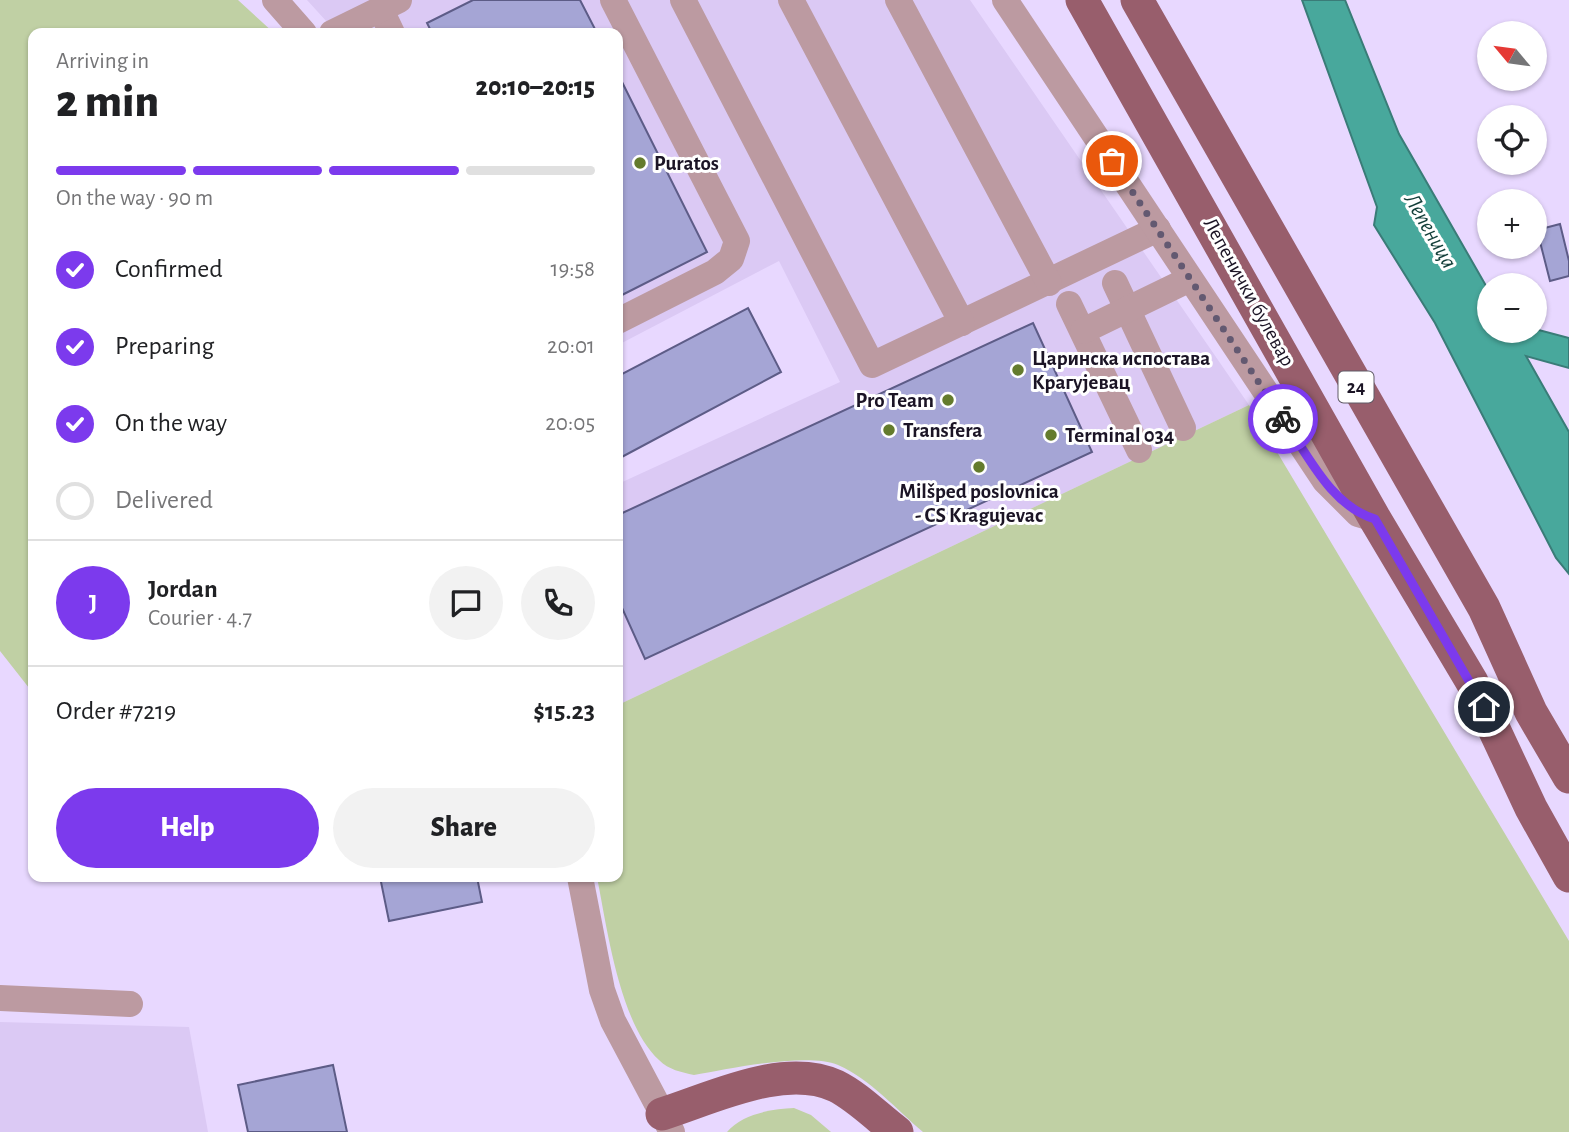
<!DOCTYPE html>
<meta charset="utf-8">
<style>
body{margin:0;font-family:"Alegreya Sans",sans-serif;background:#f2f2f2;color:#202124;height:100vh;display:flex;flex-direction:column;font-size:26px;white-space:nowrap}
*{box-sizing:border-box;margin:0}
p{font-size:23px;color:#757577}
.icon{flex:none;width:38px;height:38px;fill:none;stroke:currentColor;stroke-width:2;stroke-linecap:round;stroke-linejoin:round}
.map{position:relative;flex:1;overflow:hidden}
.drawer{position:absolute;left:28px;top:28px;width:595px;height:854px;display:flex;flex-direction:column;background:#fff;border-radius:14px;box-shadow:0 2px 5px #0004}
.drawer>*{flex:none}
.needle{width:46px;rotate:299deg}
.controls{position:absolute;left:1477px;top:21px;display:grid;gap:14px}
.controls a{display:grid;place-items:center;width:70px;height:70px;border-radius:50%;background:#fff;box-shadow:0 2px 5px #0004;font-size:35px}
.pin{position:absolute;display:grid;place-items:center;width:60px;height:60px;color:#fff;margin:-30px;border:4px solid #fff;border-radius:50%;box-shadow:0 2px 7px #0007}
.courier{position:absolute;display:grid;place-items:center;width:70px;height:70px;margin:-35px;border:5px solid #7c3aed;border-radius:50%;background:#fff;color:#222;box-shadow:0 2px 9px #0007}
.head em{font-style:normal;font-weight:800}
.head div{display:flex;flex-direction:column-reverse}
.head{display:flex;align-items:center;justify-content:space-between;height:119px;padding:0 28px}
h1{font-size:46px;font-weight:800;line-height:52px}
.bar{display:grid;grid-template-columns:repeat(4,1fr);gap:10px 7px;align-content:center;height:84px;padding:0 28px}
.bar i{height:9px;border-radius:5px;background:#e0e0e0}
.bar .selected{background:#7c3aed}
.bar p{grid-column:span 4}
.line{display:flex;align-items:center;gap:18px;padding:0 28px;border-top:2px solid #e0e0e0}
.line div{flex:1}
.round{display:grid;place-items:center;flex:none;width:74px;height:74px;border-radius:37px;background:#f2f2f2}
ol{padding:0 28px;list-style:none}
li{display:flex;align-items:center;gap:21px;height:77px}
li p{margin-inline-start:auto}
li .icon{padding:7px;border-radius:50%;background:#7c3aed;color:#fff;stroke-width:4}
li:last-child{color:#757577}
li i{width:38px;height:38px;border:4px solid #e0e0e0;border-radius:50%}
.primary-button{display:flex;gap:14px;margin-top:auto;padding:14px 28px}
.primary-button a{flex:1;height:80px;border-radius:42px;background:#7c3aed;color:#fff;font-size:28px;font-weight:800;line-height:80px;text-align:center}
.primary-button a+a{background:#f2f2f2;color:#202124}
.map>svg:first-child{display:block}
.built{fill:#dbc9f4}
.green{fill:#c0d0a4}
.water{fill:#48a89c;stroke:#3a7c78;stroke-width:2}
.building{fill:#a5a5d5;stroke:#5d5c87;stroke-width:2}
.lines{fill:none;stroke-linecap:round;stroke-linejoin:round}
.minor{stroke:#bc9aa1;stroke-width:26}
.major{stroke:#985e6c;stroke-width:33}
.done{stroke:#635971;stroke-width:7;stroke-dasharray:0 12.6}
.route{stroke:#7c3aed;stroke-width:9}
.poi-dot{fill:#647b2d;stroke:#fff;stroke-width:2.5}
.labels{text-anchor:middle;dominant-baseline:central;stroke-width:6;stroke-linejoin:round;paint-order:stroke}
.shield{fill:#fff;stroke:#5f5a66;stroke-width:2}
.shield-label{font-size:19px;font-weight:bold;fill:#1b1425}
.poi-label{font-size:21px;font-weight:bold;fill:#1b1425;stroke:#fff;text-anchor:start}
.street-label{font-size:21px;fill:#1b1425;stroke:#fff}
.water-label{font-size:23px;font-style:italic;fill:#123e39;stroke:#fff}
</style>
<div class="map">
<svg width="1569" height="1132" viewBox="0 0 1569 1132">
<rect width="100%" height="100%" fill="#e8d8ff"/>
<g class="built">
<polygon points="307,0 970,0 1249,405 618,705 618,484 840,382 779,261 618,345 618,33 337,33"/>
<polygon points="0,1022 189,1027 208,1132 0,1132"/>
</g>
<g class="green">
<polygon points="0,0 238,0 274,33 33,33 33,693 0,651"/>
<path d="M 1249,405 L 1569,941 L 1569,1132 L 923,1132 C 897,1110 870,1079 838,1065 C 807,1052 728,1069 694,1075 C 681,1072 669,1070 659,1060 C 620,1025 607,928 597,877 L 618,877 L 618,705 Z"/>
<path d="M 794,1108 L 811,1115 L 831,1132 L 727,1132 C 742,1114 771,1109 794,1108 Z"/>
</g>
<polygon class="water" points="1302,0 1345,0 1399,134 1489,291 1489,331 1535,329 1569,338 1569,368 1526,356 1569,432 1569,574 1556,558 1435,323 1374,225 1377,207"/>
<g class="building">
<polygon points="473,0 580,0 597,33 432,33 427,23"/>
<polygon points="618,74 707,252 618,297"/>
<polygon points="1560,224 1569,261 1569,276 1550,281 1537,230"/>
<polygon points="748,308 781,372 618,459 618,376"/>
<polygon points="1033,323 1092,452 645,659 618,599 618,515"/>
<polygon points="380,877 477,877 482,902 389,921"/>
<polygon points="333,1065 347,1132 248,1132 238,1085"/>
</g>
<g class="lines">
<g class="minor">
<polyline points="275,0 304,33"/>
<polyline points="613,0 737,241 731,259 715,272 618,321"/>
<polyline points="683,0 872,365 1158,229"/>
<polyline points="791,0 962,323"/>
<polyline points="898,0 1049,283"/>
<polyline points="1005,0 1325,481 1358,514 1375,519"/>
<polyline points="381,10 392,33"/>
<polyline points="332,33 399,0"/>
<polyline points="1115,283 1183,428"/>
<polyline points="1069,304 1139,450"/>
<polyline points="1083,331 1190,279"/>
<polyline points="580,877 602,990 613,1021 672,1132"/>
<polyline points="0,998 130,1004"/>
</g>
<g class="major">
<polyline points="1082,0 1375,519 1472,682 1531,808 1569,876"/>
<polyline points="1137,0 1484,608 1531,712 1569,777"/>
<path d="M 662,1114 C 713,1098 784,1062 836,1086 C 858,1097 877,1117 897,1132"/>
</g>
</g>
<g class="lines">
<polyline class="done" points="1112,161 1283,419"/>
<path class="route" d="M 1283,419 C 1308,455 1331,506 1375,519 L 1484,707"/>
</g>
<g class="poi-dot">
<circle cx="640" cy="163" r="7"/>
<circle cx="1018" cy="370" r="7"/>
<circle cx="948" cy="400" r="7"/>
<circle cx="889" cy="430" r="7"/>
<circle cx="1051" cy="435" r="7"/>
<circle cx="979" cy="467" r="7"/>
</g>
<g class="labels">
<rect class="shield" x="1338.5" y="371.5" width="35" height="31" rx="5"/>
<g class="shield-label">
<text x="1356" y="387">24</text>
</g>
<g class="poi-label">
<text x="654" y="163">Puratos</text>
<text x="1032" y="358">Царинска испостава<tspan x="1032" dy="24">Крагујевац</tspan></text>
<text x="934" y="400" text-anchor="end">Pro Team</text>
<text x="903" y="430">Transfera</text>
<text x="1065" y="435">Terminal 034</text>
<text x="979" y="491" text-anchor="middle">Milšped poslovnica<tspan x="979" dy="24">- CS Kragujevac</tspan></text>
</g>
<g class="street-label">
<text transform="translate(1249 292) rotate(61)">Лепенички булевар</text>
</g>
<g class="water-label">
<text transform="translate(1430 231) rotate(60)">Лепеница</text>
</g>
</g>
</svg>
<div class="controls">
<a><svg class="needle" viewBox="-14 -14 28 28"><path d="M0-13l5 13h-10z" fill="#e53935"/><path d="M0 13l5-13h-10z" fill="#757577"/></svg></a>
<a><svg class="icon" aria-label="locate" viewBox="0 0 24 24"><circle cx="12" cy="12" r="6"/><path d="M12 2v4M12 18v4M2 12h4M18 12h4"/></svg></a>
<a>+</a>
<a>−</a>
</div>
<div class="pin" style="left:1112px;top:161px;background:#ea580c"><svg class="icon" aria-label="bag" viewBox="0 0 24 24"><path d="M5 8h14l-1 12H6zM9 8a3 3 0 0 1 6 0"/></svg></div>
<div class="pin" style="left:1484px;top:707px;background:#1f2937"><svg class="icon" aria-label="home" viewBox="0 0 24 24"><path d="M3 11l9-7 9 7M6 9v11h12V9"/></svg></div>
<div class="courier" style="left:1283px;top:419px"><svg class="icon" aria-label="bike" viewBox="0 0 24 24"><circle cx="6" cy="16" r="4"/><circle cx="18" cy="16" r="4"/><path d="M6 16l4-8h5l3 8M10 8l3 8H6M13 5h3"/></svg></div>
<section class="drawer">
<div class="head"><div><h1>2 min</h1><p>Arriving in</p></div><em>20:10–20:15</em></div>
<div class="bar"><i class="selected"></i><i class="selected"></i><i class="selected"></i><i></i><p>On the way · 90 m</p></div>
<ol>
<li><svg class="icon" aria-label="check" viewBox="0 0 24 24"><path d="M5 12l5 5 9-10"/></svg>Confirmed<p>19:58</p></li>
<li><svg class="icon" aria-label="check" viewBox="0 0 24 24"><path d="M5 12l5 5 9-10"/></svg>Preparing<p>20:01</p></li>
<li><svg class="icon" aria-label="check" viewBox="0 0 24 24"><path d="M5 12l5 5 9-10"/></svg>On the way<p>20:05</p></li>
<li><i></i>Delivered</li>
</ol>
<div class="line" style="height:126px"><b class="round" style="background:#7c3aed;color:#fff">J</b><div><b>Jordan</b><p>Courier · 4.7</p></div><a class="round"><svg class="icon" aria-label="chat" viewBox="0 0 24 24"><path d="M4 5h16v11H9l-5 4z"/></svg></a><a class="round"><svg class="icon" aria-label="phone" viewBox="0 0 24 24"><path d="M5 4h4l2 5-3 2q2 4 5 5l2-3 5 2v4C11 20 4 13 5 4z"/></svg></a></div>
<div class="line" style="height:91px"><div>Order #7219</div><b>$15.23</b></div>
<div class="primary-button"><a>Help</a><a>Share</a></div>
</section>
</div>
